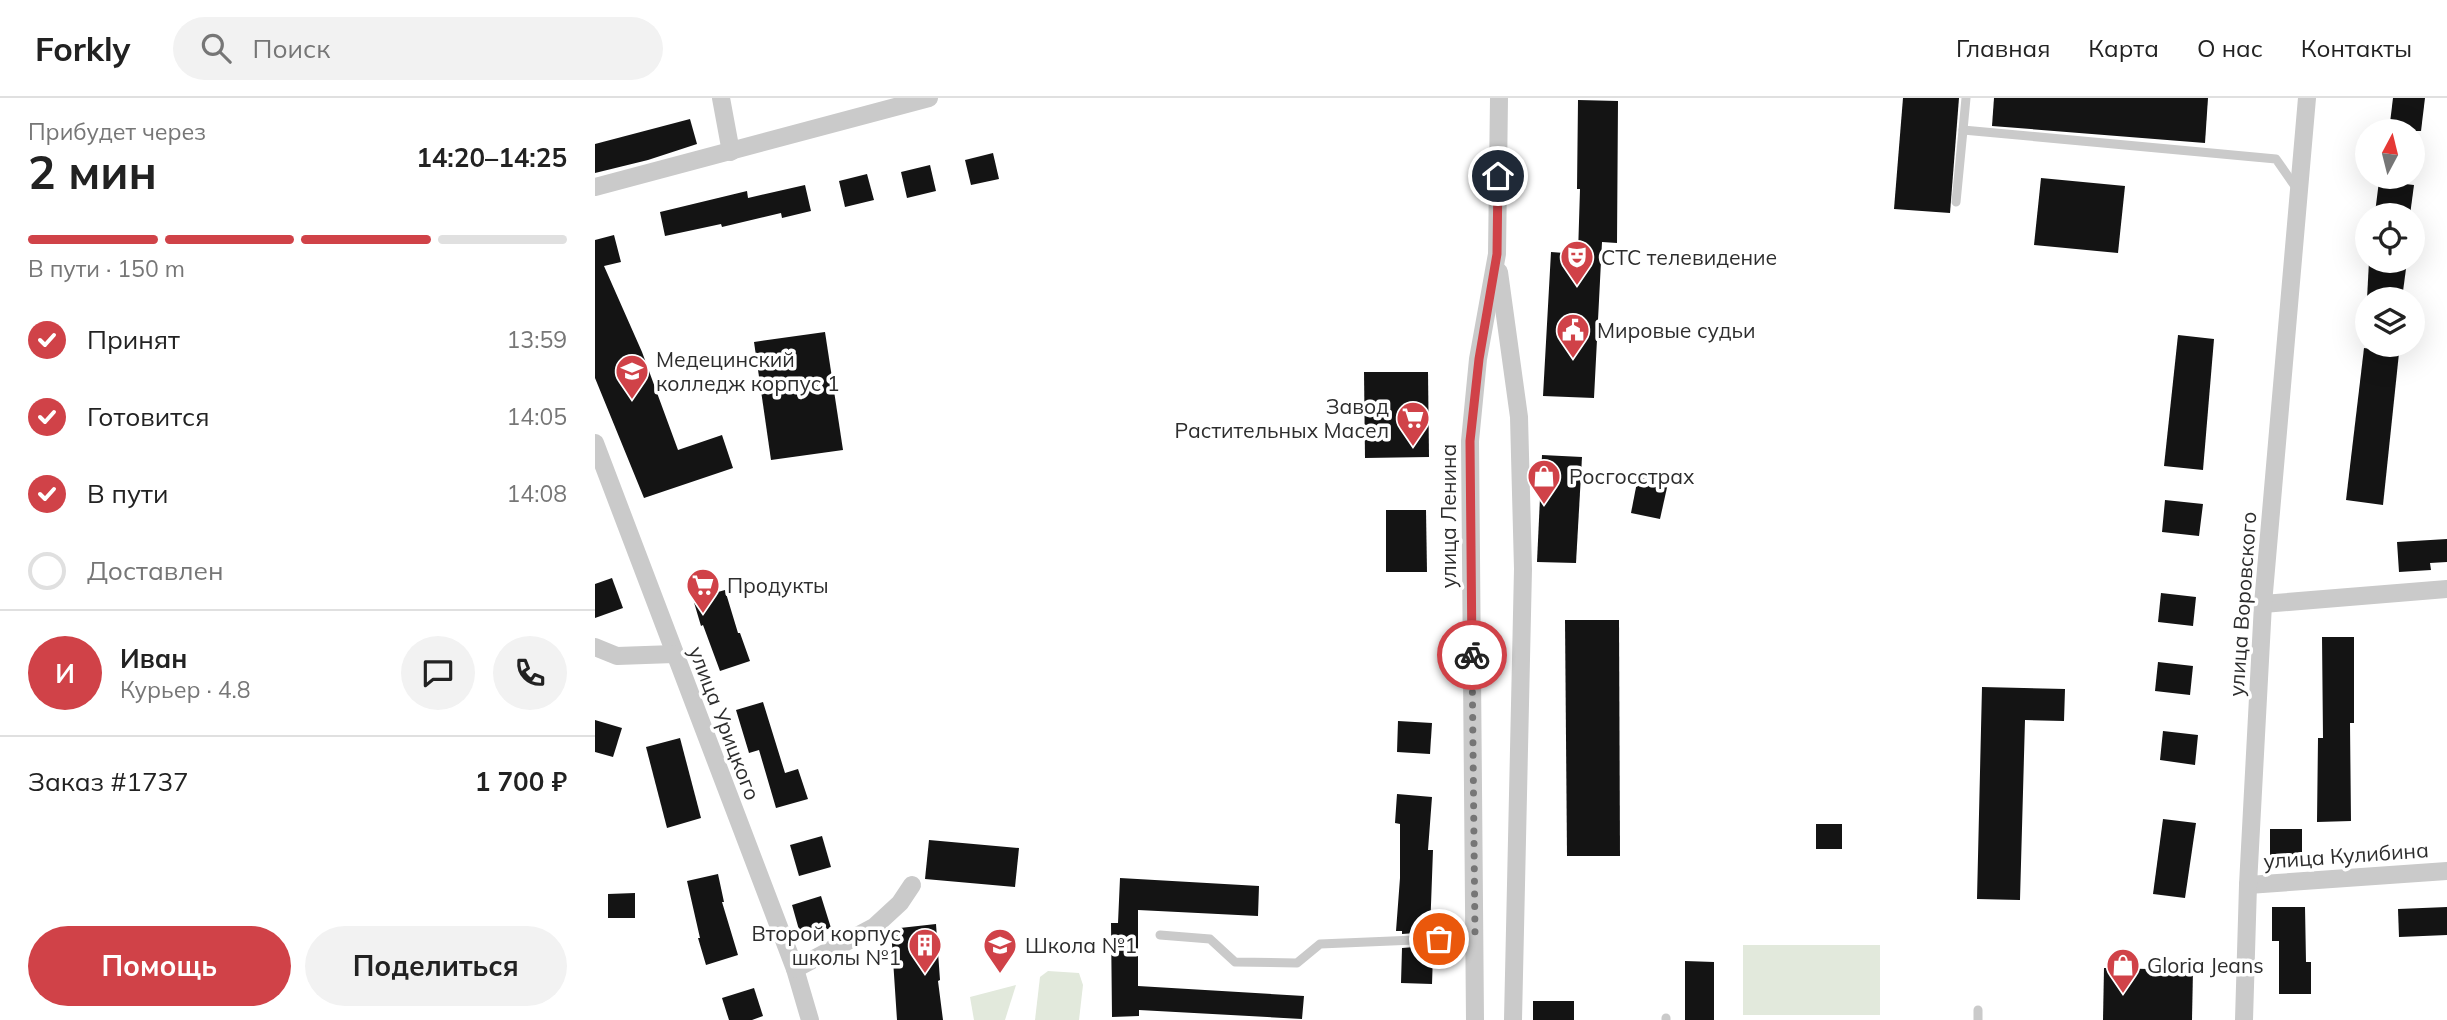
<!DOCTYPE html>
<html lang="ru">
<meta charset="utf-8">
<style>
body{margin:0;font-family:Mulish,sans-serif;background:#f2f2f2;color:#222;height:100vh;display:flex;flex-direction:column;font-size:26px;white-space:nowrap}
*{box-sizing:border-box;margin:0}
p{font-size:23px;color:#767676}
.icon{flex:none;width:38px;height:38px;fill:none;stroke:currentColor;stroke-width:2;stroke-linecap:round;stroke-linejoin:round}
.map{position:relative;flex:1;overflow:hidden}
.drawer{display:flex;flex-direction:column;background:#fff;width:595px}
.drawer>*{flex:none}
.needle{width:46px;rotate:7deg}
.fabs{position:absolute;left:1760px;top:21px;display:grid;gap:14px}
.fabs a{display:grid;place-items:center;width:70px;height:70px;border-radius:50%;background:#fff;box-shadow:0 7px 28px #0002;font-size:35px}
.pin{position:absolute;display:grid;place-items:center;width:60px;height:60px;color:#fff;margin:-30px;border:4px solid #fff;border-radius:50%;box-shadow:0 2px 7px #0007}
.courier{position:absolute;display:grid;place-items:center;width:70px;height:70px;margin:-35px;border:5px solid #d04248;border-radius:50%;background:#fff;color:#222;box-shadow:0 2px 9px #0007}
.head em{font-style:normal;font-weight:700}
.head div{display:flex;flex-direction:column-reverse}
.head{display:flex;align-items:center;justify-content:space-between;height:119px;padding:0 28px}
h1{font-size:46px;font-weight:700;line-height:52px}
.bar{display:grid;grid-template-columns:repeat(4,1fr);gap:10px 7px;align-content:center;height:84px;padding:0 28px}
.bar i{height:9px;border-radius:5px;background:#e0e0e0}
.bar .selected{background:#d04248}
.bar p{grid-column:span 4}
.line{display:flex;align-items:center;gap:18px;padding:0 28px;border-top:2px solid #e0e0e0}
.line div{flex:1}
.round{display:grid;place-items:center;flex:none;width:74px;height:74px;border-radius:37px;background:#f2f2f2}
ol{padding:0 28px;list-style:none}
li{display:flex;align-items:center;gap:21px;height:77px}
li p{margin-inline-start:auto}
li .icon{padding:7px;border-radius:50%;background:#d04248;color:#fff;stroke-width:4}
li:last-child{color:#767676}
li i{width:38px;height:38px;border:4px solid #e0e0e0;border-radius:50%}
.button{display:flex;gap:14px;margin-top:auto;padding:14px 28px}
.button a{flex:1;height:80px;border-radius:42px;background:#d04248;color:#fff;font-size:28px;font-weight:700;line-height:80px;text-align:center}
.button a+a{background:#f2f2f2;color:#222}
header{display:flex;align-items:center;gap:42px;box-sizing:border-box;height:98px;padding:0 35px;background:#fff;border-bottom:2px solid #e0e0e0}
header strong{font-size:33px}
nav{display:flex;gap:38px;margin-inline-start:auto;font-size:24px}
.search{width:490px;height:63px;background:#f2f2f2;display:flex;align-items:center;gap:18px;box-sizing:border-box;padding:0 24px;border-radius:38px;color:#767676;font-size:26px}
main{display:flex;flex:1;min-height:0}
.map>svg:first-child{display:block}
.green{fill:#e2e9dc}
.building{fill:#141414}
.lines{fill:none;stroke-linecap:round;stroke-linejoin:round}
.service{stroke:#cacaca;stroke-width:9}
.minor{stroke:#cacaca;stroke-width:18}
.done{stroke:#767676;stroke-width:7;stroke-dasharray:0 12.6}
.route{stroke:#d04248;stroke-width:9}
.labels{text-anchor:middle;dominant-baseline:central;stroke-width:7;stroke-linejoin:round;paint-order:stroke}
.poi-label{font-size:21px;fill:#2d2d2d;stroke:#fff;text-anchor:start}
.street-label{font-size:21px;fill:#2d2d2d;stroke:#fff}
</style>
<header>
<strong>Forkly</strong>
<div class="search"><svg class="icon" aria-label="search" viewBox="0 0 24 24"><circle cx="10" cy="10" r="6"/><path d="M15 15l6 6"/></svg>Поиск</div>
<nav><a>Главная</a><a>Карта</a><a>О нас</a><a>Контакты</a></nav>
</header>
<main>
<section class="drawer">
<div class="head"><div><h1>2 мин</h1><p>Прибудет через</p></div><em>14:20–14:25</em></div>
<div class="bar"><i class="selected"></i><i class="selected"></i><i class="selected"></i><i></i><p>В пути · 150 m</p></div>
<ol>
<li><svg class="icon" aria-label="check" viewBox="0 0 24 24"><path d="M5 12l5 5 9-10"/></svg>Принят<p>13:59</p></li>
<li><svg class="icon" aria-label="check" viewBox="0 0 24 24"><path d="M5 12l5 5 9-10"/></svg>Готовится<p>14:05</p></li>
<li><svg class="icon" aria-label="check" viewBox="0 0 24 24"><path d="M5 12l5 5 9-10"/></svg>В пути<p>14:08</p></li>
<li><i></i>Доставлен</li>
</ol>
<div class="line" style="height:126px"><b class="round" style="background:#d04248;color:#fff">И</b><div><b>Иван</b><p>Курьер · 4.8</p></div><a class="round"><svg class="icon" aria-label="chat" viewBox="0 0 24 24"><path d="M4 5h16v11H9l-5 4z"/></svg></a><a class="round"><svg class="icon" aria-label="phone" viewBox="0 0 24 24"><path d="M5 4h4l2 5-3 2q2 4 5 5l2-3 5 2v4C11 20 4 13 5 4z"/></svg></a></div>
<div class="line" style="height:91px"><div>Заказ #1737</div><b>1 700 ₽</b></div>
<div class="button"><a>Помощь</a><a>Поделиться</a></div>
</section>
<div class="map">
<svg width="1852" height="922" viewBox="0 0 1852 922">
<rect width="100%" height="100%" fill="#fff"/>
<g class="green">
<rect x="1148" y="847" width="137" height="70"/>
<polygon points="453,873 484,875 488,887 484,922 440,922 445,879"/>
<polygon points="421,887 410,922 379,922 375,899"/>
</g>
<g class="building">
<polygon points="1308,0 1364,0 1355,115 1299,111"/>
<polygon points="1399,0 1613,0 1610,45 1397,28"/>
<polygon points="1798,0 1830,0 1826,33 1794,33"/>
<polygon points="983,2 1023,3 1022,145 1007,144 999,300 948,298 956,154 983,156 985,91 982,91"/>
<polygon points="95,21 102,46 53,62 0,75 0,46"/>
<polygon points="398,55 404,81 376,87 370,62"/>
<polygon points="335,67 341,93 312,100 306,74"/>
<polygon points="272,76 279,102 250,109 244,83"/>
<polygon points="1446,80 1530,88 1523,155 1439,147"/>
<polygon points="1784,83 1819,87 1815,117 1780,115"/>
<polygon points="210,87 216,113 187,120 186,115 127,129 126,126 70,138 65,114 152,93 153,100"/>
<polygon points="19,137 26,164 9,168 47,254 83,352 127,337 138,370 49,400 0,280 0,142"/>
<polygon points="1774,163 1812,163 1807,201 1772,201"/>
<polygon points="230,234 248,352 176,362 159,244"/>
<polygon points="1583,237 1619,241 1608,372 1569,368"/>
<polygon points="1769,250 1804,255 1788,407 1751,402"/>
<polygon points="769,274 833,274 834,359 770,360"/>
<polygon points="947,357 987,359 981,465 942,464"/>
<polygon points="1043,379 1073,385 1065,421 1036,415"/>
<polygon points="1570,402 1608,406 1604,438 1567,434"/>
<polygon points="791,412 831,412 832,474 791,474"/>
<polygon points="1852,441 1852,464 1835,465 1836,472 1804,474 1802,444"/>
<polygon points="17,480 28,510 0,520 0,486"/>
<polygon points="130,492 143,535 145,535 155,563 125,573 108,527 106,528 98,501"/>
<polygon points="1566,495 1601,499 1598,528 1563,524"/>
<polygon points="970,522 1024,522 1025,758 972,758"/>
<polygon points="1727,539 1759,539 1759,625 1755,625 1756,723 1722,724 1723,640 1728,640"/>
<polygon points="1563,564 1598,568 1595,597 1560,593"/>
<polygon points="1387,589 1470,591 1469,623 1430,622 1425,802 1382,801"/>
<polygon points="168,604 190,675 203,671 213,701 181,710 164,652 154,655 141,612"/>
<polygon points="0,622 27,630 18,659 0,654"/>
<polygon points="803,623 837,625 835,656 802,654"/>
<polygon points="1568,633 1603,637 1600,667 1565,662"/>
<polygon points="85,640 106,720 72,730 51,649"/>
<polygon points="802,696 837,699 833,752 838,752 835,834 807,836 807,833 801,833 805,780 805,726 800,725"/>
<polygon points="1568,721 1601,725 1590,800 1558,796"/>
<rect x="1221" y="726" width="26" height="25"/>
<rect x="1675" y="731" width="32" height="33"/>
<polygon points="227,738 236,769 204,778 195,747"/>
<polygon points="334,742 424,750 420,789 330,781"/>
<polygon points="123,776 129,804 127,804 143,857 111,867 103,840 105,840 92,783"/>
<polygon points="525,780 664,788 663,818 543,812 543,888 709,898 707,921 544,912 544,918 517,919 516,825 523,825"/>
<polygon points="40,795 40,820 13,820 13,796"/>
<polygon points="226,798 236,830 206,839 197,807"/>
<polygon points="1677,809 1710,809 1711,864 1716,864 1716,896 1684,896 1684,843 1677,843"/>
<polygon points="1852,809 1852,837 1804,839 1803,811"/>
<polygon points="341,826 345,882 343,883 348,922 302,922 296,831"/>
<polygon points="833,848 833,857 838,857 837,886 806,885 807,850"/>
<polygon points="1090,863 1119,864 1119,922 1090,922"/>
<polygon points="1509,870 1598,872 1597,922 1508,922"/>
<polygon points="159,890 168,918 157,922 134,922 127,900"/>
<rect x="938" y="903" width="41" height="19"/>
</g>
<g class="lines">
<g class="service">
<polyline points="1371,0 1368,32 1681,61 1702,91"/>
<polyline points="1361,104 1368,32"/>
<polyline points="565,837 615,841 640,864 702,865 725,846 844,841 880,835"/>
<polyline points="1071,922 1071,920"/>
<polyline points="1383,922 1383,912"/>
</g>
<g class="minor">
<polyline points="126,0 136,54"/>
<polyline points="0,89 334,0"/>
<polyline points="904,174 924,319 928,471 918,922"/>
<polyline points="0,345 200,871 215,922"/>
<polyline points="1668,506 1852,491"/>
<polyline points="0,549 22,558 79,556"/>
<polyline points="1653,787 1852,773"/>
<polyline points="200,871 279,829 305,805 317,787"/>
<polyline points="880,922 875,343 883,261 902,156 904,0"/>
<polyline points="1649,922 1653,787 1668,506 1712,0"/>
</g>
</g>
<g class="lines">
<polyline class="done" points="844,841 880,835 877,557"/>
<polyline class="route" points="877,557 875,343 884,261 902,156 903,78"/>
</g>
<defs>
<symbol id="theatre-pin" viewBox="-11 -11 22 30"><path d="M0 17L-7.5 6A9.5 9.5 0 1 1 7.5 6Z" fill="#d04248" stroke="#fff"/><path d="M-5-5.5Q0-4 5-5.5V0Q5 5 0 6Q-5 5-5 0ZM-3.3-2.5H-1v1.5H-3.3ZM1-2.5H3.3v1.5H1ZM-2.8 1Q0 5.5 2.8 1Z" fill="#fff"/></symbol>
<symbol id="civic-pin" viewBox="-11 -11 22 30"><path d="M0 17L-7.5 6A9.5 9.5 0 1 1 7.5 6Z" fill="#d04248" stroke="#fff"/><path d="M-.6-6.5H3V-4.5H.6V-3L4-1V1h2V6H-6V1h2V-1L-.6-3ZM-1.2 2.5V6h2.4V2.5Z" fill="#fff"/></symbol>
<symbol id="university-pin" viewBox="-11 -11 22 30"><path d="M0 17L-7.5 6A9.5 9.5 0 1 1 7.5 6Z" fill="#d04248" stroke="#fff"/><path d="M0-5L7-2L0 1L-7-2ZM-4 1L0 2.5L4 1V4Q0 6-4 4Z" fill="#fff"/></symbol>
<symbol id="supermarket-pin" viewBox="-11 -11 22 30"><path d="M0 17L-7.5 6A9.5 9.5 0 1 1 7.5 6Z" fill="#d04248" stroke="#fff"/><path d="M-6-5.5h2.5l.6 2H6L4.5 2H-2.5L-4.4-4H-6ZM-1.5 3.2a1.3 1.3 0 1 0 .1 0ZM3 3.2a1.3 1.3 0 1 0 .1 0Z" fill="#fff"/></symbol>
<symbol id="shop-pin" viewBox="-11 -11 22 30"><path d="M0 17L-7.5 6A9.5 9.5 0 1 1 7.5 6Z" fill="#d04248" stroke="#fff"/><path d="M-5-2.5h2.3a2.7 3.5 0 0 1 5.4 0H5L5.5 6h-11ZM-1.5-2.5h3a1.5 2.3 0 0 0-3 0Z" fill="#fff"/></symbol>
<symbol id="building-pin" viewBox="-11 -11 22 30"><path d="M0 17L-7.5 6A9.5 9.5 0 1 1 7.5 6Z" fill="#d04248" stroke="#fff"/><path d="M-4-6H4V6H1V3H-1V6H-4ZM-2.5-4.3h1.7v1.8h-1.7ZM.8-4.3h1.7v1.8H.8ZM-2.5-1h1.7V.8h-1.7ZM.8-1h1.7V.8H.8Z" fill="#fff"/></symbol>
<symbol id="school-pin" viewBox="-11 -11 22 30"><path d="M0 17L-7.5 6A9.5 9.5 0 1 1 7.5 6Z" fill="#d04248" stroke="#fff"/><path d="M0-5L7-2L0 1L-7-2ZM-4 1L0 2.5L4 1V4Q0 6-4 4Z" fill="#fff"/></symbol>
</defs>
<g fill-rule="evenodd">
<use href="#theatre-pin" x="963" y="140" width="38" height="52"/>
<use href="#civic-pin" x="959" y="213" width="38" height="52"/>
<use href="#university-pin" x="18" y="254" width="38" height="52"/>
<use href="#supermarket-pin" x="799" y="301" width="38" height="52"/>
<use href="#shop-pin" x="930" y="359" width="38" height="52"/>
<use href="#supermarket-pin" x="89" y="468" width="38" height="52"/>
<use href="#building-pin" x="311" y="828" width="38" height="52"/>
<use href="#school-pin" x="386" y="828" width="38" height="52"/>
<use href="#shop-pin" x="1509" y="848" width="38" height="52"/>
</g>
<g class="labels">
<g class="poi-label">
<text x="1006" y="159">СТС телевидение</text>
<text x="1002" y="232">Мировые судьи</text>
<text x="61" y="261">Медецинский<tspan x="61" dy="24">колледж корпус 1</tspan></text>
<text x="794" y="308" text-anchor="end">Завод<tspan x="794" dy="24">Растительных Масел</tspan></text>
<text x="974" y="378">Росгосстрах</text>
<text x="132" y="487">Продукты</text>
<text x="306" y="835" text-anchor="end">Второй корпус<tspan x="306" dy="24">школы №1</tspan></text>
<text x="430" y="847">Школа №1</text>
<text x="1552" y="867">Gloria Jeans</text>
</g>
<g class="street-label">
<text transform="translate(853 418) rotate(-90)">улица Ленина</text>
<text transform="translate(1647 506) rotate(-86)">улица Воровского</text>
<text transform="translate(130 625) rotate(69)">улица Урицкого</text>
<text transform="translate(1751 757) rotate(-4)">улица Кулибина</text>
</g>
</g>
</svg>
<div class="fabs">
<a><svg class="needle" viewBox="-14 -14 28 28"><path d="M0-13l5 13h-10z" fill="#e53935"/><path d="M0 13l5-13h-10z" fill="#767676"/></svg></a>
<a><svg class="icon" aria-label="locate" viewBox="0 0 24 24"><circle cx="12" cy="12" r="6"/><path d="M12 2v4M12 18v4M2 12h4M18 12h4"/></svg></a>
<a><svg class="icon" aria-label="layers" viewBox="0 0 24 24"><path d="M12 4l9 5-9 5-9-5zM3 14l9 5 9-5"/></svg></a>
</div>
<div class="pin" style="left:844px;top:841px;background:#ea580c"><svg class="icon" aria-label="bag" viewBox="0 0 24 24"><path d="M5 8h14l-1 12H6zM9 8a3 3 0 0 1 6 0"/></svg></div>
<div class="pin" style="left:903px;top:78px;background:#1f2937"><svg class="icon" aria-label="home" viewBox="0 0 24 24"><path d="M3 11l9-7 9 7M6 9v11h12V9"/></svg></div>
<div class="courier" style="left:877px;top:557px"><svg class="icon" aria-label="bike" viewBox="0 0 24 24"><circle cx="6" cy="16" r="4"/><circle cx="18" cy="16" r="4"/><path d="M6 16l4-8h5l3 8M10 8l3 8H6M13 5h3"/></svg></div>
</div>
</main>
